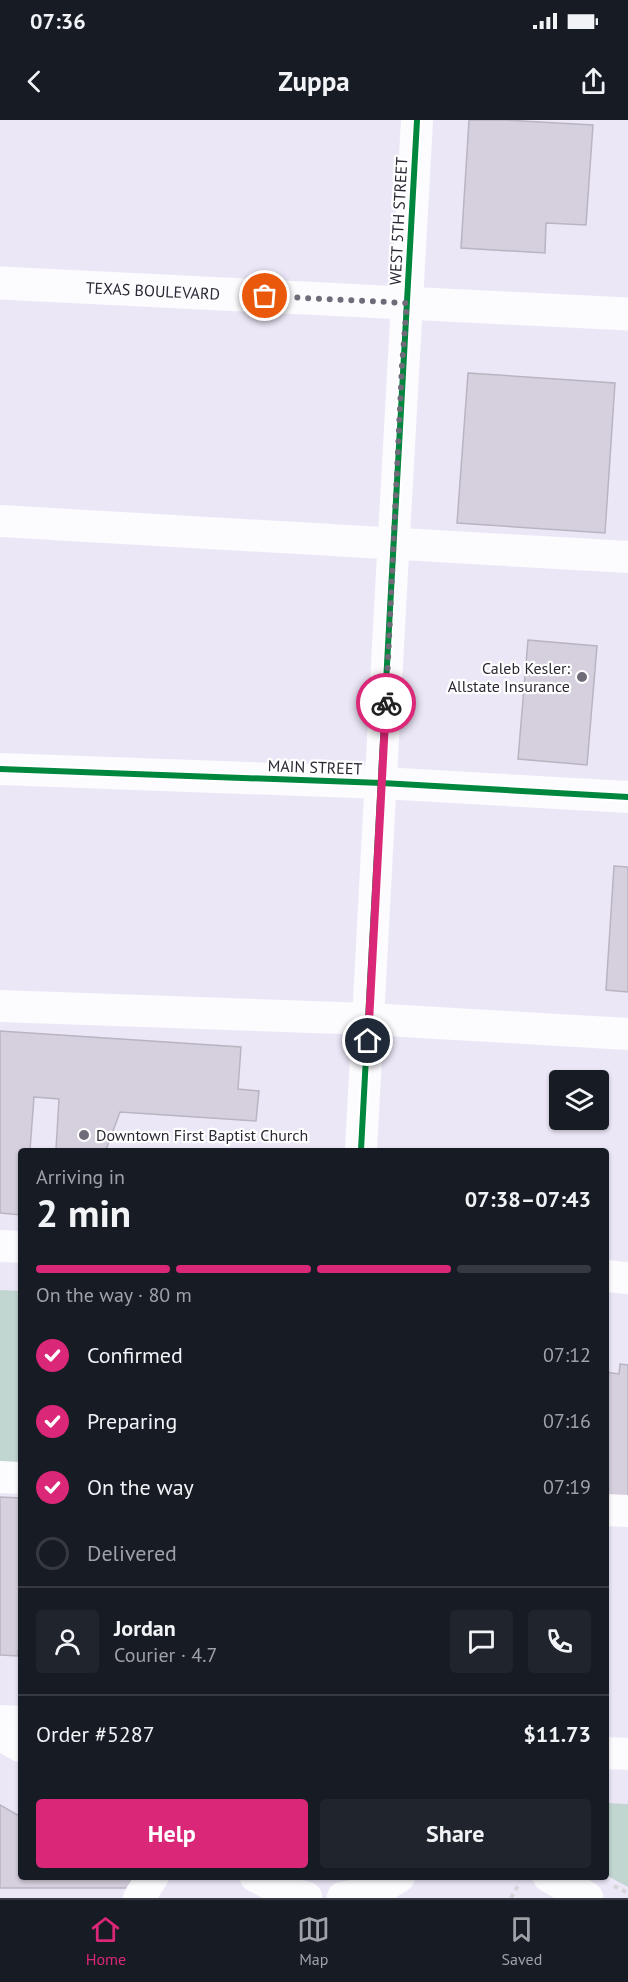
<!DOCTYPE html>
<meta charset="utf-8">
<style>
body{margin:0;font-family:"PT Sans",sans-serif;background:#20242c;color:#f1f3f6;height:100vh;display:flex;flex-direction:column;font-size:22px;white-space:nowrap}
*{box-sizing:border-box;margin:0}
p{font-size:20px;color:#9ea1a6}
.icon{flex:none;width:33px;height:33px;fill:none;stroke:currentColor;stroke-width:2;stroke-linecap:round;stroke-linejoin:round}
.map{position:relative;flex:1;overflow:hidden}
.side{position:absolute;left:18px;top:1028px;width:591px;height:732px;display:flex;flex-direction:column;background:#171b24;border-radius:6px;box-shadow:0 2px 4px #0004}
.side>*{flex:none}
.tools{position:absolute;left:549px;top:950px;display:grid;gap:12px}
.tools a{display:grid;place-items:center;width:60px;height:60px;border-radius:6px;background:#171b24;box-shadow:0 2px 4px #0004;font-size:30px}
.pin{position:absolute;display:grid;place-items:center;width:51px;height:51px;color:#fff;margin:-26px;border:3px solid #fff;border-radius:50%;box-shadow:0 2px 6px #0007}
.courier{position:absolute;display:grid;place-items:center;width:60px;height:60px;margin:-30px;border:4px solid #db2777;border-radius:50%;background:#fff;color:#222;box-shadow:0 2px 8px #0007}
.head em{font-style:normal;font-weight:700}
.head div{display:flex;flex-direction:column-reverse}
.head{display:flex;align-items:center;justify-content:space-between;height:102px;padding:0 18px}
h1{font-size:39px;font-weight:700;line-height:45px}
.bar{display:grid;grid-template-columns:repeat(4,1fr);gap:9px 6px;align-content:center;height:72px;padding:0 18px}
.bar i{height:8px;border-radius:4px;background:#363941}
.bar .current{background:#db2777}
.bar p{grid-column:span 4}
.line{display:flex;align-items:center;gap:15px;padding:0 18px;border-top:2px solid #363941}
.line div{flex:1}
.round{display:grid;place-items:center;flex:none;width:63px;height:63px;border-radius:6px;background:#20242c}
ol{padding:0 18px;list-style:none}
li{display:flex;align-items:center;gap:18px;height:66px}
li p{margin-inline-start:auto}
li .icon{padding:6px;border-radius:50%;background:#db2777;color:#fff;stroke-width:4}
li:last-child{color:#9ea1a6}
li i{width:33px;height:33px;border:3px solid #363941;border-radius:50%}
.action{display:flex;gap:12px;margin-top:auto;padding:12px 18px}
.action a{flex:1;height:69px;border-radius:6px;background:#db2777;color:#fff;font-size:24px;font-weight:700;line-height:69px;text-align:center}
.action a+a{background:#20242c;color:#f1f3f6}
.status{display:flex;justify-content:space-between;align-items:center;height:42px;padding:0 30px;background:#171b24;direction:ltr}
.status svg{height:16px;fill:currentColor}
header{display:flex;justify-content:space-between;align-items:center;height:78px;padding:0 18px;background:#171b24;font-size:27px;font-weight:700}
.tabs{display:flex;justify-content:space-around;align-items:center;height:84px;border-top:2px solid #363941;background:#171b24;font-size:16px;color:#9ea1a6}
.tabs a{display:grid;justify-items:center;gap:3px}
.tabs .current{color:#db2777}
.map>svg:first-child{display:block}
.green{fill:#c1d6d1}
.building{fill:#d6cfdd;stroke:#bab4c1;stroke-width:1.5}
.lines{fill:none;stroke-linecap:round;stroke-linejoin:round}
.path{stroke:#d6d5d9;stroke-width:4;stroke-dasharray:4.5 4.5;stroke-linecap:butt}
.minor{stroke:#fcfbfe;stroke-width:32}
.major{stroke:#fcfbfe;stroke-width:33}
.cycleway-casing{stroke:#fff;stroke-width:10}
.cycleway{stroke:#00873e;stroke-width:6}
.done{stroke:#6f6b79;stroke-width:6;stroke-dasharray:0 10.8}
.route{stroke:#db2777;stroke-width:8}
.poi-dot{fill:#6f6b79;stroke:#fff;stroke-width:2}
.labels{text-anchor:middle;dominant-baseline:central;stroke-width:4.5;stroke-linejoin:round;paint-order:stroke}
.street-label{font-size:16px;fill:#2c2835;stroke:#fff}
.poi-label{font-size:16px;fill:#2c2835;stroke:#fff;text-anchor:end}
</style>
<div class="status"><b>07:36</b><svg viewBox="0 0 49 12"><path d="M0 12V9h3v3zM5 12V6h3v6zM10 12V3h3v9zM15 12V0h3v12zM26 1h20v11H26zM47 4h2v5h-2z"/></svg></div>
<header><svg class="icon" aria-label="back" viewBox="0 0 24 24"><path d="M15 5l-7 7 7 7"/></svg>Zuppa<svg class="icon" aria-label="share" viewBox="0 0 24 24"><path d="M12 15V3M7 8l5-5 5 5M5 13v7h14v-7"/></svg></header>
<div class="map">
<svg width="628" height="1778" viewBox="0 0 628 1778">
<rect width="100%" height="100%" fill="#ece7f7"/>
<g class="green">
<polygon points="0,1170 21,1171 21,1352 0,1351"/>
<polygon points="606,1683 628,1684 628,1767 606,1755"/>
</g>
<g class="building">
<polygon points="469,0 505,0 593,5 586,105 546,103 545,133 461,128"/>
<polygon points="468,253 615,263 605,413 457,403"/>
<polygon points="528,520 597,526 587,645 518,639"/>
<polygon points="614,746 628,747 628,872 606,870"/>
<polygon points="0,911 241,927 238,969 259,971 256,1001 120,992 106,1030 56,1029 59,979 34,977 30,1030 21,1030 21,1095 0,1093"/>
<polygon points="620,1244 628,1245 628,1384 606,1382 606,1252 619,1254"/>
<polygon points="0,1377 21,1378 21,1531 18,1531 18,1536 0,1535"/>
<polygon points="0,1685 21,1697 21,1756 128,1756 132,1759 133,1768 0,1768"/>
</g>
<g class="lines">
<g class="path">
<polyline points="614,1766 628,1773"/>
<polyline points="511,1778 520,1762"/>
</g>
<g class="minor">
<polyline points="0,401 628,437"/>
<polyline points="0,649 382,663 628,677"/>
<polyline points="0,886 369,899 628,914"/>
<path d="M 361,1030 C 381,687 396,343 417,0"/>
<polyline points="0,1126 21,1127"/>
<polyline points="606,1156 628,1158"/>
<polyline points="0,1357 21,1358"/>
<polyline points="606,1390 628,1391"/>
<polyline points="0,1601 21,1602"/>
<polyline points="606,1633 628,1634"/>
<polyline points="139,1778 153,1756"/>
</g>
<g class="major">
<path id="s1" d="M 0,163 L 628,194"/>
<polyline points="0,1614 21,1626"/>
<polyline points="256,1756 289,1773 306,1778"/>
<polyline points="549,1756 587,1778"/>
<polyline points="343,1778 372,1773 399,1756"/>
</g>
<defs>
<g id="cycleway">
<polyline points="0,649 382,663 628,677"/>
<path d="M 361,1030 C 381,687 396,343 417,0"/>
</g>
</defs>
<use href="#cycleway" class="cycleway-casing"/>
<use href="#cycleway" class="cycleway"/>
</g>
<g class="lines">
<polyline class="done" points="265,176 407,183 402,245 386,583"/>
<polyline class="route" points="368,921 386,583"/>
</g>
<g class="poi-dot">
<circle cx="582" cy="557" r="6"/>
<circle cx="84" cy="1015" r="6"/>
</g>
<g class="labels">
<g class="street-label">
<text transform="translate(398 101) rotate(-87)">WEST 5TH STREET</text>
<text stroke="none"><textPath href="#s1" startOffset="153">TEXAS BOULEVARD</textPath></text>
<text transform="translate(315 647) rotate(2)">MAIN STREET</text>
</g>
<g class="poi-label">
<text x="570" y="548">Caleb Kesler:<tspan x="570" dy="18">Allstate Insurance</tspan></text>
<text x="96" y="1015" text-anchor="start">Downtown First Baptist Church</text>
</g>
</g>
</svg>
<div class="tools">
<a><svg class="icon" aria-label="layers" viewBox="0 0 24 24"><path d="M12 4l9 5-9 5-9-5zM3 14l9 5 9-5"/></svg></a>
</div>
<div class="pin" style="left:265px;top:176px;background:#ea580c"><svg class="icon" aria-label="bag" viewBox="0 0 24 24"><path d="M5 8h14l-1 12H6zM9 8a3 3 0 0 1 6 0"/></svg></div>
<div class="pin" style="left:368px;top:921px;background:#1f2937"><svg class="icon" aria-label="home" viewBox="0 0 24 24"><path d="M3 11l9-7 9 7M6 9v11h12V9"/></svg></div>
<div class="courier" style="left:386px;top:583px"><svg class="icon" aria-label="bike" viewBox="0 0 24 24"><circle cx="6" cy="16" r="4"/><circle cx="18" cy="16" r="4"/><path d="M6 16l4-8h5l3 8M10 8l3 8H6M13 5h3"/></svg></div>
<section class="side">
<div class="head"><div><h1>2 min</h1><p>Arriving in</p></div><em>07:38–07:43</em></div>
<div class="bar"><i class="current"></i><i class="current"></i><i class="current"></i><i></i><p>On the way · 80 m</p></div>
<ol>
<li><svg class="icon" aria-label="check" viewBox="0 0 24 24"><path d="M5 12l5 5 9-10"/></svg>Confirmed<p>07:12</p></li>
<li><svg class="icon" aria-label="check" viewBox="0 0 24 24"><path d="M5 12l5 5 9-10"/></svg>Preparing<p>07:16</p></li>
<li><svg class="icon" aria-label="check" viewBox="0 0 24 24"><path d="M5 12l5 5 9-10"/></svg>On the way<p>07:19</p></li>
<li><i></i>Delivered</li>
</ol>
<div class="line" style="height:108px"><a class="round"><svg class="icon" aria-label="person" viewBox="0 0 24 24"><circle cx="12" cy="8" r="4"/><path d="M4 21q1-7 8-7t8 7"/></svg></a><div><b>Jordan</b><p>Courier · 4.7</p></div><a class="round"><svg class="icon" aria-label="chat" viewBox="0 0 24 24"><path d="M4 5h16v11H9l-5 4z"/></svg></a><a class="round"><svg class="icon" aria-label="phone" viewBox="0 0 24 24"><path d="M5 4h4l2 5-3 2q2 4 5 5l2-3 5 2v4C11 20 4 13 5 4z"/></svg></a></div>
<div class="line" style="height:78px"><div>Order #5287</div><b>$11.73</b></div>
<div class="action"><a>Help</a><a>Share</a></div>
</section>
</div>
<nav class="tabs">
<a class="current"><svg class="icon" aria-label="home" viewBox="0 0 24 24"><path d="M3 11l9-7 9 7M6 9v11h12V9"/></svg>Home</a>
<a><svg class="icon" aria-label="map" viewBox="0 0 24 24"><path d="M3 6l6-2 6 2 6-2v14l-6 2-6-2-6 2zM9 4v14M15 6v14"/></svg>Map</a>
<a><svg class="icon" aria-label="saved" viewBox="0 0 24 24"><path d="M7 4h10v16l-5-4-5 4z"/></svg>Saved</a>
</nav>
